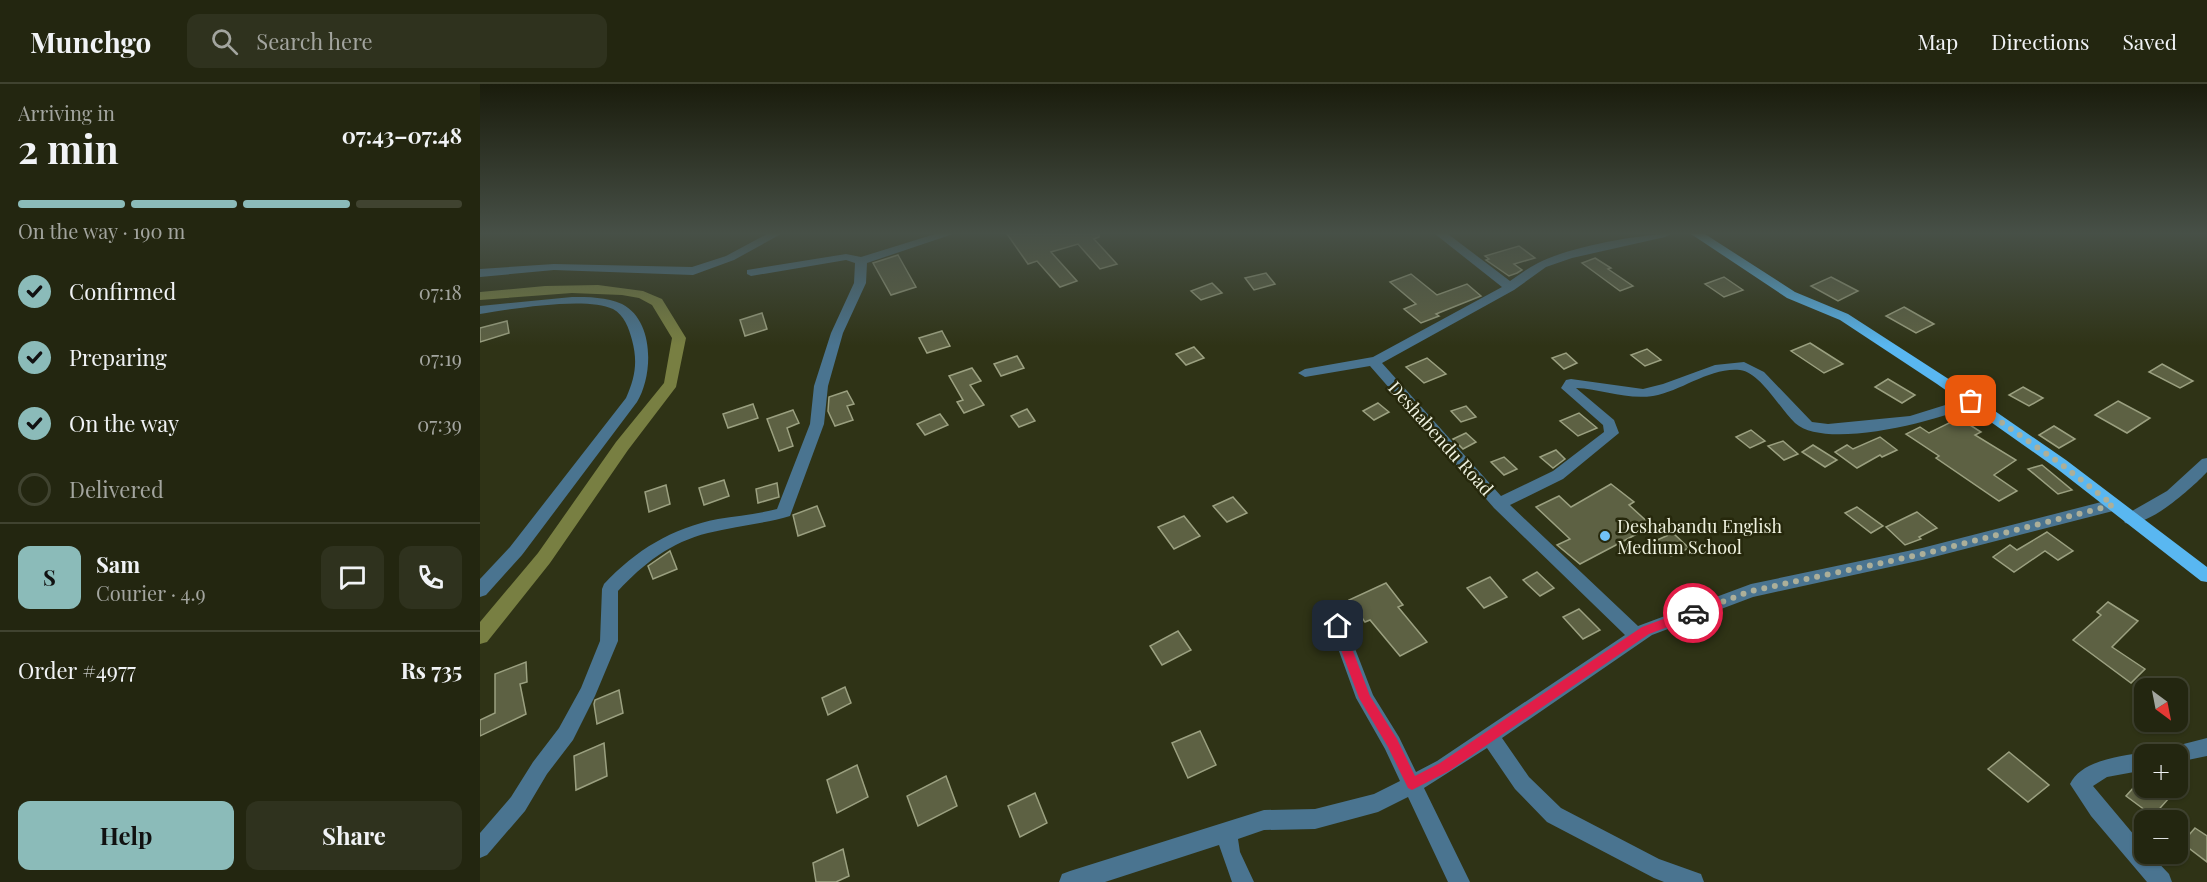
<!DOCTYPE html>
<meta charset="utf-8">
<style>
body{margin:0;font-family:"Playfair Display",serif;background:#2f321e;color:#f1f3f6;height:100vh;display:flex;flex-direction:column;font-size:22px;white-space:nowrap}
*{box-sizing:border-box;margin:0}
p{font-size:20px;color:#a3a59f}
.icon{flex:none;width:33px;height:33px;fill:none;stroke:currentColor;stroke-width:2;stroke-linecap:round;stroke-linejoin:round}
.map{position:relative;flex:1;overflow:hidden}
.side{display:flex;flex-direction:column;background:#232610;width:480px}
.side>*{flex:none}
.needle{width:39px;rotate:148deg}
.tools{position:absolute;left:1654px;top:594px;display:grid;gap:12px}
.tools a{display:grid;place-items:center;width:54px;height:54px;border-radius:12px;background:#232610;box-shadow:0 2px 4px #0004,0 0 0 2px #404330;font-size:30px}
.pin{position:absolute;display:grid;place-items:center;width:51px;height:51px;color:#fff;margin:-26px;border-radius:12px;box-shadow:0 3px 9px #0006}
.courier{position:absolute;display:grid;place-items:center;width:60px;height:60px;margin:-30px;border:4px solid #e11d48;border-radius:50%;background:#fff;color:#222;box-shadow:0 2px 8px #0007}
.head em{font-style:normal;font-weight:700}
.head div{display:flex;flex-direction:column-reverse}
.head{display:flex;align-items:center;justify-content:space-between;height:102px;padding:0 18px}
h1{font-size:39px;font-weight:700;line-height:45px}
.bar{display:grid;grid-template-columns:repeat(4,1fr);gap:9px 6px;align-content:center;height:72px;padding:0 18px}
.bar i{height:8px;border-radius:4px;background:#404330}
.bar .current{background:#8bbbb9}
.bar p{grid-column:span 4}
.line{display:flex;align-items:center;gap:15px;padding:0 18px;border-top:2px solid #404330}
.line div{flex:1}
.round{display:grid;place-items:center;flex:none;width:63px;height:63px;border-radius:12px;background:#2f321e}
ol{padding:0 18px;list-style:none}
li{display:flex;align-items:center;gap:18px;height:66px}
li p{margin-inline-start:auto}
li .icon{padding:6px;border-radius:50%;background:#8bbbb9;color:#111;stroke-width:4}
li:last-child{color:#a3a59f}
li i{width:33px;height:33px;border:3px solid #404330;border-radius:50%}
.action{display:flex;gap:12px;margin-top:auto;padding:12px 18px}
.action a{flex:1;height:69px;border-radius:12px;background:#8bbbb9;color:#111;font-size:24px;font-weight:700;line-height:69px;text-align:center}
.action a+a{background:#2f321e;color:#f1f3f6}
header{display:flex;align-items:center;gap:36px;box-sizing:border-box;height:84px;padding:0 30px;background:#232610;border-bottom:2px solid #404330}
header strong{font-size:28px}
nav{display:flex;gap:33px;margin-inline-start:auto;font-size:21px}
.search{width:420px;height:54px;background:#2f321e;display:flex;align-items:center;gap:15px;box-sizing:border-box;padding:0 21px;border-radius:12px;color:#a3a59f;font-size:22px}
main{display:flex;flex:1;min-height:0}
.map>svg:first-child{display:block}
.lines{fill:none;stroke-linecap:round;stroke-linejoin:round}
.canal{fill:#787f42;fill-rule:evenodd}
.building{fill:#5d6143;stroke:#9ba080;stroke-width:1.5}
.minor{fill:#4a7490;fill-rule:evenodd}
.major{fill:#59b7f1;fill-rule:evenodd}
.route{fill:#e11d48}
.done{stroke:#acaf99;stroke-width:6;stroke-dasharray:0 10.8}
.poi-dot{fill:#71c1f5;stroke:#26280c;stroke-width:2}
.labels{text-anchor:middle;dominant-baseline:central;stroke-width:5;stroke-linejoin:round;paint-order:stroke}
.street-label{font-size:18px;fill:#eff2e0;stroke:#26280c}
.poi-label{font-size:18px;fill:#eff2e0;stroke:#26280c;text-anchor:start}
</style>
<header>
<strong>Munchgo</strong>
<div class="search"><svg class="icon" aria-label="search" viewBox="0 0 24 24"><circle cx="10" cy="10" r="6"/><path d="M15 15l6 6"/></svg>Search here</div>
<nav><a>Map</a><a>Directions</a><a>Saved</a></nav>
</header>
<main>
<section class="side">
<div class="head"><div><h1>2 min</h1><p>Arriving in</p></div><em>07:43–07:48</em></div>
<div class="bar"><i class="current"></i><i class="current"></i><i class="current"></i><i></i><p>On the way · 190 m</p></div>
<ol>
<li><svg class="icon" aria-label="check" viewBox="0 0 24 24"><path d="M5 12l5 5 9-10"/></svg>Confirmed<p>07:18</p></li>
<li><svg class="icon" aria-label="check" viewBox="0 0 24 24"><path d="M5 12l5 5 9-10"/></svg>Preparing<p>07:19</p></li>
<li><svg class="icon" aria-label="check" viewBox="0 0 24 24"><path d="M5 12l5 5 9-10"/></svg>On the way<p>07:39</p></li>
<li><i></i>Delivered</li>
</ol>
<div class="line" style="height:108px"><b class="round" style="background:#8bbbb9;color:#111">S</b><div><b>Sam</b><p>Courier · 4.9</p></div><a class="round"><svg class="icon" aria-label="chat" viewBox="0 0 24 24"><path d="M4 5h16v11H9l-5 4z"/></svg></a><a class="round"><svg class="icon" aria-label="phone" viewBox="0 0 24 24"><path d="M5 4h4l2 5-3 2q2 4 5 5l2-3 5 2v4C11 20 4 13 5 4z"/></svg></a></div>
<div class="line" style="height:78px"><div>Order #4977</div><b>Rs 735</b></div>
<div class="action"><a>Help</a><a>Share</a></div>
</section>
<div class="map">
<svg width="1727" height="798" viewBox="0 0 1727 798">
<rect width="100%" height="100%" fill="#2f3316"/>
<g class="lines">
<polygon class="canal" points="118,201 163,207 182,215 206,254 196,303 148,366 70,479 7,558 0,560 0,538 58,469 136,358 184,299 192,254 172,221 159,214 142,211 92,209 0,216 0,208 65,202"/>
</g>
<g class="building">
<polygon points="527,150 619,150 619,153 614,155 637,180 620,185 598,160 571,168 597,197 580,203 557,177 548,180"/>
<polygon points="1039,162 1055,174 1034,180 1042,186 1037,189 1029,192 1006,176 1009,175 1005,172"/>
<polygon points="418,171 436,203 411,211 393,179"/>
<polygon points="1115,174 1131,184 1128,185 1153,202 1140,207 1102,179"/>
<polygon points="786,189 795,200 774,206 765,194"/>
<polygon points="931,190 957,211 987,200 1001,212 956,230 959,232 941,239 924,225 936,220 910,198"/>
<polygon points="1244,193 1263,206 1244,213 1225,200"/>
<polygon points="1351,193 1378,207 1358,217 1331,202"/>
<polygon points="732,199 742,209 721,216 711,207"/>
<polygon points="1424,223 1454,240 1436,249 1406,232"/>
<polygon points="282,229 287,245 265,252 260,236"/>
<polygon points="27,237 29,249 0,258 0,244"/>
<polygon points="462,247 470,262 447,269 439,254"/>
<polygon points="1330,259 1363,280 1344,289 1311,267"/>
<polygon points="714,263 724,274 706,281 696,270"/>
<polygon points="1167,265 1181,276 1165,282 1151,271"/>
<polygon points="1086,269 1097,279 1084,285 1072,274"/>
<polygon points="537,272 544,284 521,292 514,280"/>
<polygon points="947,274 966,290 944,299 926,283"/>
<polygon points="1682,280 1713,297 1700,304 1669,288"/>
<polygon points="492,284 501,297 490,301 504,321 484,329 477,318 483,316 469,292"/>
<polygon points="1408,295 1435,311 1422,319 1395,303"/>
<polygon points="1543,303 1563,314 1549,322 1529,311"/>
<polygon points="367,307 374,320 367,322 373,336 355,342 348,327 349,313"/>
<polygon points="1638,317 1670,334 1647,349 1615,331"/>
<polygon points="898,319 909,328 894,336 883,327"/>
<polygon points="273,320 278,334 248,344 243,330"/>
<polygon points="986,322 996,333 981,338 971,327"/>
<polygon points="547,325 555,337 539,343 531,332"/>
<polygon points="313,326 319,339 307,344 313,362 299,367 287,335"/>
<polygon points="1099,329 1117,344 1098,352 1080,337"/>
<polygon points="460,330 468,341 445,351 437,340"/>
<polygon points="1479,334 1501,348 1495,351 1536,376 1514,391 1537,407 1519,417 1456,374 1459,372 1426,350 1440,343 1449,349"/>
<polygon points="1574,342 1595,355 1579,364 1559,351"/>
<polygon points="1271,346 1285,357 1270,364 1256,353"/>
<polygon points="986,349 996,358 983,365 973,355"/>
<polygon points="1400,353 1417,366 1402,373 1400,371 1377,384 1355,368 1367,361 1373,365"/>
<polygon points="1303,357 1318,370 1304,376 1288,362"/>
<polygon points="1333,361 1357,376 1345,383 1322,368"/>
<polygon points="1076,366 1085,375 1073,384 1060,373"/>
<polygon points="1024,373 1037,385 1024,391 1011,378"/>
<polygon points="1562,381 1592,406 1578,410 1548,385"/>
<polygon points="244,396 249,412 224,421 219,404"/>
<polygon points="297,399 299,413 278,419 276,405"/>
<polygon points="1131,400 1154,418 1149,421 1172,442 1100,480 1077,461 1090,455 1056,423 1079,412 1091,423"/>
<polygon points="186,401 190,420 169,428 165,408"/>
<polygon points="753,413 767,429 747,438 733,422"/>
<polygon points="337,422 345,442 318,452 313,431"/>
<polygon points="1377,423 1403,442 1391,449 1365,429"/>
<polygon points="1437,428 1457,444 1439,453 1441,455 1425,461 1406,443"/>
<polygon points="704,432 720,452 694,465 678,443"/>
<polygon points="1567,448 1593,467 1578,476 1565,467 1534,488 1513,473 1530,461 1537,466"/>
<polygon points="1193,449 1209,464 1191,472 1175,457"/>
<polygon points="190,467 197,485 173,495 168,482"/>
<polygon points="1057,488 1074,504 1060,512 1043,496"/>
<polygon points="1010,493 1027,513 1004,524 987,504"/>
<polygon points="906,499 923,521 918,523 947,558 920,572 890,536 885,538 869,516"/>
<polygon points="1628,518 1658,537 1632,563 1665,585 1651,599 1593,556 1621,531 1617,528"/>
<polygon points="1099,525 1120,546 1103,555 1083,533"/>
<polygon points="698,547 711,566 682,581 670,562"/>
<polygon points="46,578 47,598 40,600 46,630 0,652 0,636 15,629 15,590"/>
<polygon points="365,603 371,619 348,631 342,614"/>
<polygon points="139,606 143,629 117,640 114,620 115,616"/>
<polygon points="720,647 736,681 708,694 692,659"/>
<polygon points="124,659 127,692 96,706 94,672"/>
<polygon points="1529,668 1569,701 1548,718 1508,685"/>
<polygon points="377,681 388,713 357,729 347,696"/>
<polygon points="1665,691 1665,704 1677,704 1690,713 1673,732 1646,712"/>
<polygon points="466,692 477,722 438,742 427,712"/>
<polygon points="555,709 567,739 540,753 528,722"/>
<polygon points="1715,744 1727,752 1727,778 1702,759"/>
<polygon points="363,765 369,792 356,798 336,798 333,779"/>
</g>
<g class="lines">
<g class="minor">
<polygon points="287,150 301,150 254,176 213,191 74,186 0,193 0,185 74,180 212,183 246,172"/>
<path d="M 455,150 L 473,150 L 387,179 L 386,199 L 363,249 L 348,302 L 344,340 L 310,432 C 283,440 255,442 228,449 C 191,458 163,480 138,507 L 138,557 L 115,612 L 93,656 L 67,690 L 45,727 L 7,771 L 0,774 L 0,749 L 31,713 L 53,678 L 79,644 L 101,604 L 120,557 L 122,505 L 124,500 C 156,466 192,444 238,435 C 258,432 278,430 297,425 L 330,340 L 334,302 L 351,249 L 374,199 L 375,179 L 366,176 L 271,192 L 267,190 L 267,186 L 366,170 L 381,173 Z"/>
<path d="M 955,150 L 968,150 L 1030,197 C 1039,191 1048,184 1058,179 C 1086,164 1158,150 1191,150 L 1185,153 L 1092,174 L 1066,183 L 1034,206 L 902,279 L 1021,412 L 1073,387 L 1124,348 L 1123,341 L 1081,304 L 1086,296 L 1091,295 L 1163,305 L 1183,300 L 1235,281 L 1264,278 L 1284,288 L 1332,338 L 1348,340 L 1430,332 L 1491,313 L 1498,317 L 1496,320 C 1461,336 1346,367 1315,339 C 1300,325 1280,288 1260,286 C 1230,283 1202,307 1173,312 C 1146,316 1122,305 1096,304 L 1134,336 L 1139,349 L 1083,395 L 1030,421 L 1158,542 L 1271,500 L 1442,464 L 1633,415 L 1638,417 L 1641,421 L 1638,425 L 1633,427 L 1442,476 L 1273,513 L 1172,551 L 1022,654 L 1049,693 L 1081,724 L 1179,775 L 1221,790 L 1224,798 L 1184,798 L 1174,794 L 1067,738 L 1035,705 L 1007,664 L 944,704 L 990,798 L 968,798 L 928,713 L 898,728 L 835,745 L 784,746 L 758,755 L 760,768 L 774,798 L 752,798 L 739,761 L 625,798 L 579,798 L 582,790 L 590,787 L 784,726 L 835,725 L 894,710 L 920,697 L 905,665 L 876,614 L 843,523 L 845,518 L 851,516 L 857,518 L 893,611 L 919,653 L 936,688 L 957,677 L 1145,551 L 1014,424 L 890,282 L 825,293 L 818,289 L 825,285 L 893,273 L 1022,203 Z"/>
<path d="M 92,213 C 108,213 127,213 142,220 C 175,237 173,292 157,318 L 42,471 L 6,511 L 0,513 L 0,495 L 30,463 L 146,314 C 155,294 158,278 152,256 C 149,244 144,231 133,225 C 106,212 31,225 0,230 L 0,222 Z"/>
<path d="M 1727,374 L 1727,388 C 1713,403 1667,445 1645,439 L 1643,435 L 1645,431 L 1687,407 L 1722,375 Z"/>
<polygon points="1727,654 1727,672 1698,678 1698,670 1685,670 1688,664"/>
<path d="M 1665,668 L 1671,670 L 1665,670 L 1665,686 L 1627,693 L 1613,702 L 1665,764 L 1665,770 L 1670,770 L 1689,790 L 1692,798 L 1667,798 L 1611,732 L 1590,700 C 1601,676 1642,672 1665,668 Z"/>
</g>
<polygon class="major" points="1211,150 1225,150 1315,208 1368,230 1467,294 1586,376 1727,483 1727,498 1721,497 1576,384 1457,300 1360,236 1307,214"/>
</g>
<linearGradient id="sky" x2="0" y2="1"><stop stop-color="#1a1c0c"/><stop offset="0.57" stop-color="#475047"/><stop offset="1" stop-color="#475047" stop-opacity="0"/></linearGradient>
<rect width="1727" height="262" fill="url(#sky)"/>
<polygon class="route" points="1213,524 1217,526 1217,532 1169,550 969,687 932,706 928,704 908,663 879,614 852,542 854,538 862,538 890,612 917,655 935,692 960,679 1162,543"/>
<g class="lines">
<polyline class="done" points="1213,529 1271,507 1443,470 1633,421 1581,380 1491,317"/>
</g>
<circle class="poi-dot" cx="1125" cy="452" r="6"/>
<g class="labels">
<g class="street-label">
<text transform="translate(961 354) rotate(48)">Deshabendu Road</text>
</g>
<g class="poi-label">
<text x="1137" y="442">Deshabandu English<tspan x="1137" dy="21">Medium School</tspan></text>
</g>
</g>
</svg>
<div class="tools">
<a><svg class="needle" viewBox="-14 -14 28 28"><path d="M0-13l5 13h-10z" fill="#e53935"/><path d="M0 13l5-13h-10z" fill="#a3a59f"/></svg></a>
<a>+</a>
<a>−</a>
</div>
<div class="pin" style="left:1491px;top:317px;background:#ea580c"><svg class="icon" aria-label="bag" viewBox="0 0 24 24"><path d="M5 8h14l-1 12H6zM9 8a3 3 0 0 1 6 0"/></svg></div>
<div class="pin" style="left:858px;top:542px;background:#1f2937"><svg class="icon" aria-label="home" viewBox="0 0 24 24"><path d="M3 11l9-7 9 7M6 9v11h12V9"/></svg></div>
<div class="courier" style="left:1213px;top:529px"><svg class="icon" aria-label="car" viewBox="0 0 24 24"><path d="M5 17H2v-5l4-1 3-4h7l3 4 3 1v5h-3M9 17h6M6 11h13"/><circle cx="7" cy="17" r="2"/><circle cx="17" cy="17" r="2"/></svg></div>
</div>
</main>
